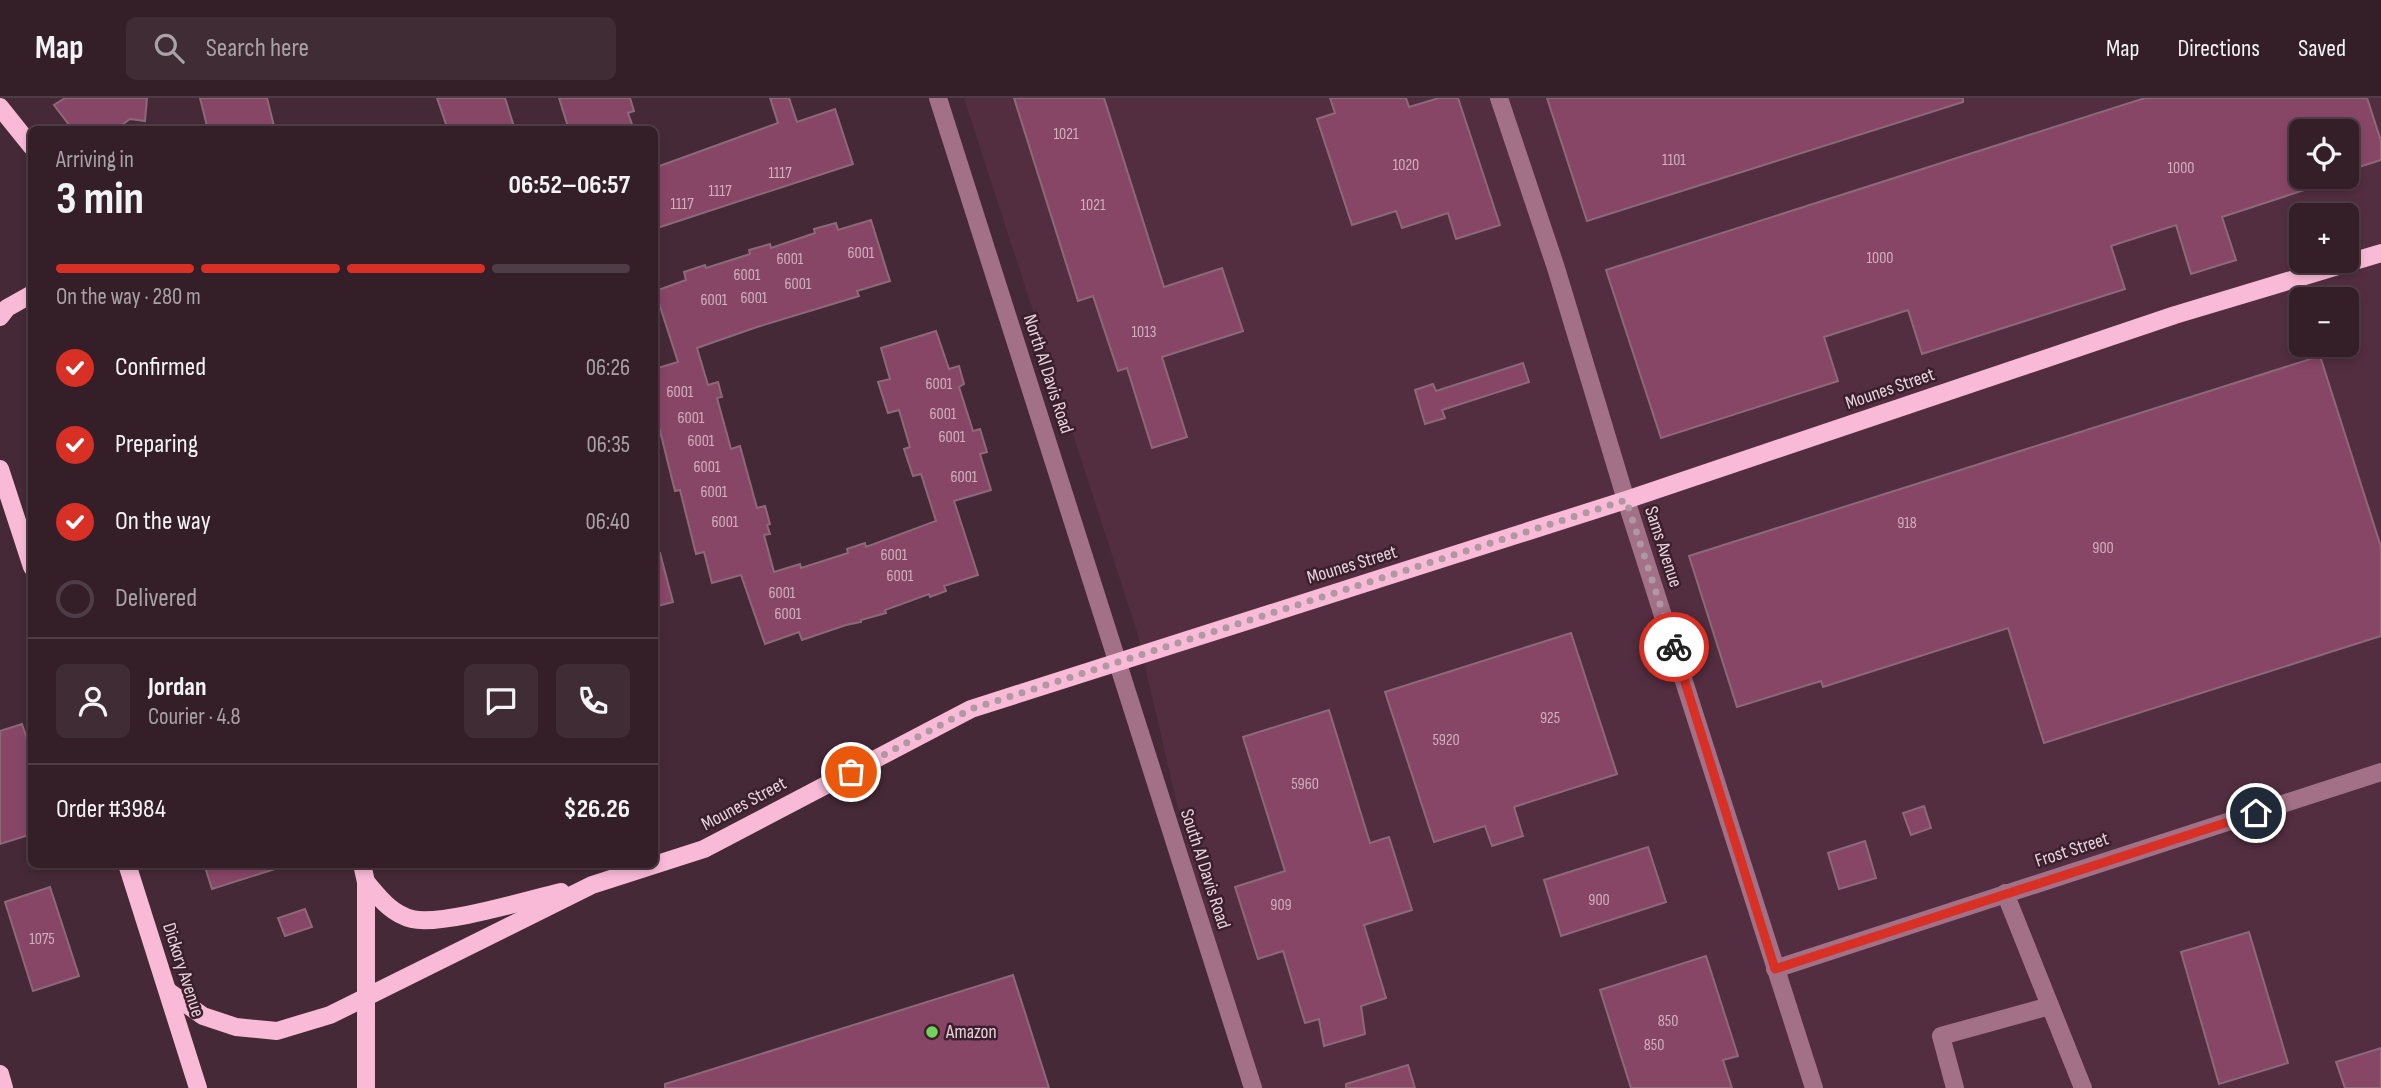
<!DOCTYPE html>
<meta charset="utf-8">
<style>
body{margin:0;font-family:"Sofia Sans Condensed",sans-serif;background:#3f2c35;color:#f1f3f6;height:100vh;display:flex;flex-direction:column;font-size:26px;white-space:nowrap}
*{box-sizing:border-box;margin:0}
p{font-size:23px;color:#a9a2a8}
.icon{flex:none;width:38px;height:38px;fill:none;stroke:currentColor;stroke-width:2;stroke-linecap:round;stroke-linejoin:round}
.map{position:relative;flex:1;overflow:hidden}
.details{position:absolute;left:28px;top:28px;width:630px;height:742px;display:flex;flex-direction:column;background:#341f29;border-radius:10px;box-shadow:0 4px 10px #0003,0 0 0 2px #4e3d46}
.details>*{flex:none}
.controls{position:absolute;left:2289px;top:21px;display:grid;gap:14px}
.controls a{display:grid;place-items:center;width:70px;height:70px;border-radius:10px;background:#341f29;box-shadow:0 4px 10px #0003,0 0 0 2px #4e3d46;font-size:35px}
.pin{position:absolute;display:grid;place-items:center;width:60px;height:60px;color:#fff;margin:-30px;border:4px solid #fff;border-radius:50%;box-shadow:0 2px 7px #0007}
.courier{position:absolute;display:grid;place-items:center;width:70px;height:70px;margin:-35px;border:5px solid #d93025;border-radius:50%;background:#fff;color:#222;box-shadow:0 2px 9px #0007}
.summary em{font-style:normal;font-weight:700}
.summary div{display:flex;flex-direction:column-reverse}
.summary{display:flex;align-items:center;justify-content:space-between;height:119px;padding:0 28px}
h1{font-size:46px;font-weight:700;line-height:52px}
.bar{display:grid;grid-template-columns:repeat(4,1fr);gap:10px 7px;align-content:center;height:84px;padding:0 28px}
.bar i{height:9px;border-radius:5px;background:#4e3d46}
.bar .active{background:#d93025}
.bar p{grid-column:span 4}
.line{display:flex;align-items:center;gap:18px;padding:0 28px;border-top:2px solid #4e3d46}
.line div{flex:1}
.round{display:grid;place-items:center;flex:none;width:74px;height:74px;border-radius:10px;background:#3f2c35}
ol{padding:0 28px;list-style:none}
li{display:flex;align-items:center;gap:21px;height:77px}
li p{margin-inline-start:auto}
li .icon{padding:7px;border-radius:50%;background:#d93025;color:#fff;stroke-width:4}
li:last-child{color:#a9a2a8}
li i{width:38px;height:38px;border:4px solid #4e3d46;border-radius:50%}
header{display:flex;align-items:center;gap:42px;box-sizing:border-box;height:98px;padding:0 35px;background:#341f29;border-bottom:2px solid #4e3d46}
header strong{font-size:33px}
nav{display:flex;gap:38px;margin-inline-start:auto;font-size:24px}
.search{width:490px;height:63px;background:#3f2c35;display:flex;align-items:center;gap:18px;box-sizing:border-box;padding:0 24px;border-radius:10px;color:#a9a2a8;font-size:26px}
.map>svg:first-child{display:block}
.built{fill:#532e40;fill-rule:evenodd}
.building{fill:#884667;stroke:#8c6979;stroke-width:2}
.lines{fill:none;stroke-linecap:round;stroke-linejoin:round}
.minor{stroke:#a27087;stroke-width:18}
.major{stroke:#f9bad7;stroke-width:18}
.done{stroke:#af98a2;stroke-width:7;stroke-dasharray:0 12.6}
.route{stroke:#d93025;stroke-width:9}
.poi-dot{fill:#73d25c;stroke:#3b1f2d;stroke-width:2.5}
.labels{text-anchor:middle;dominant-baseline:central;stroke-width:5;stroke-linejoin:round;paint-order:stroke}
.number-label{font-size:16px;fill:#d0b0bf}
.street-label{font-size:19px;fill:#e8d4dc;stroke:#3b1f2d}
.poi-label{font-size:19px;fill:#e8d4dc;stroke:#3b1f2d;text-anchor:start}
</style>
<header>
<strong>Map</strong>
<div class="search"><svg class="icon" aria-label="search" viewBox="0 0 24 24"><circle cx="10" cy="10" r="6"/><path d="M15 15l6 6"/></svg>Search here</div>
<nav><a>Map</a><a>Directions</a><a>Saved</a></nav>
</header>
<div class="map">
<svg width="2381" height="990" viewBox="0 0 2381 990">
<rect width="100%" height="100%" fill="#462937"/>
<path class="built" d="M 964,0 L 2381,0 L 2381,990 L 1243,990 L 1137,534 ZM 2301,33 L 2347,33 L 2347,79 L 2301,79 ZM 2301,117 L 2347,117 L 2347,163 L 2301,163 ZM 2301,201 L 2347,201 L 2347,247 L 2301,247 Z"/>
<g class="building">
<polygon points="65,0 147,0 145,23 130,21 115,32 73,32 54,7"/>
<polygon points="200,0 267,0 275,32 208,32"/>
<polygon points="437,0 505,0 515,32 448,32"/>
<polygon points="559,0 630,0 634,13 628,15 634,32 569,32"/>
<polygon points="770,0 789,0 797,24 835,11 853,66 654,131 654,70 778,25"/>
<polygon points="1014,0 1104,0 1164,189 1222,170 1243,233 1162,259 1187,339 1152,350 1127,270 1118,273 1093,198 1078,203"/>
<polygon points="1330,0 1406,0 1409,9 1439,0 1458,0 1500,127 1456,141 1448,115 1402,130 1396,113 1352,127 1317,21 1335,15"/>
<polygon points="1547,0 1963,0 1963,4 1587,123"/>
<polygon points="2145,0 2367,0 2381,43 2381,62 2347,73 2347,33 2301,33 2301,79 2335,79 2335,82 2222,119 2236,162 2191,176 2176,127 2111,148 2125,191 1922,256 1908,212 1824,239 1838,283 1661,340 1606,172"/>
<polygon points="871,122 890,183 857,193 859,198 757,229 697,250 708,287 718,284 722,299 717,300 731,351 740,348 757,410 765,408 770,426 767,427 770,436 764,437 774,474 800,466 801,470 848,455 847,451 865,445 866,449 936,423 921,376 913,378 904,351 910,349 899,312 888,315 878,284 890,281 881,250 936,233 949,271 959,268 964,286 959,289 973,333 980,331 987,354 980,356 991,392 954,403 978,477 944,488 946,493 930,499 929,496 885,512 886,515 861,522 861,524 846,527 802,542 799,534 765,546 741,477 712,485 704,454 696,456 680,392 675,393 658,325 654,326 654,271 678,264 655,193 686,182 684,174 705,167 706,170 750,156 749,152 770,146 771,150 815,135 814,131 836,125 838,132"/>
<polygon points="2320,258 2381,449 2381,538 2044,645 2008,530 1823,589 1821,583 1737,609 1689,458"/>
<polygon points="1523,265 1529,284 1442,312 1445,320 1425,326 1415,292 1433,286 1436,293"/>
<polygon points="654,455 660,455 673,504 654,509"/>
<polygon points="1571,535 1617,676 1514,709 1523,738 1492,748 1485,728 1434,744 1385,594"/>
<polygon points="1329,612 1370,745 1389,739 1412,812 1364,827 1386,900 1361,908 1365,936 1324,948 1319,921 1305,925 1283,853 1258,861 1235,789 1285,773 1243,639"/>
<polygon points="22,626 32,656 32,736 0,746 0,633"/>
<polygon points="1924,708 1931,730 1911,737 1903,715"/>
<polygon points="1865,743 1876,780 1839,791 1828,755"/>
<polygon points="1648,749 1666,804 1561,838 1544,782"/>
<polygon points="204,766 277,766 278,770 212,791"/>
<polygon points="50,789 79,878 33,893 5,804"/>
<polygon points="305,811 312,829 285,838 278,820"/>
<polygon points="2249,834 2288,965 2219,986 2181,854"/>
<polygon points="1706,858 1738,958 1723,962 1732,990 1631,990 1600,892"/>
<polygon points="1013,877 1049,990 665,990 665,986"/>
<polygon points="2381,950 2381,990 2345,990 2336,964"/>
<polygon points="1408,967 1415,990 1346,990 1346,986"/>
</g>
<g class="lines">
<g class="minor">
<polyline points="938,0 1253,990"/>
<polyline points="1499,0 1556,170 1626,402 1814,990"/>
<polyline points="2005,795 2083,990"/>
<polyline points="1775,871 2381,674"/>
<polyline points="1955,990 1941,938 2050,908"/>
</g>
<g class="major">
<polyline points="0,9 32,49"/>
<polyline points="0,219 7,210 32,196"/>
<polyline points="0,371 32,469"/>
<polyline points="127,766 198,990"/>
<polyline points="362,766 366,784 366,990"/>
<path d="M 366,784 C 379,799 391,816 412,821 C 442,828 527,802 561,794"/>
<polyline points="168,893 203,918 236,929 277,933 330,917 592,787 704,751 971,611 1626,402 2175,217 2381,155"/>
<polyline points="0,976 4,990"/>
</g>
</g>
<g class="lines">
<polyline class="done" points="851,674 971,611 1626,402 1674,549"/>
<polyline class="route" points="1674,549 1775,871 2256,715"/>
</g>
<circle class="poi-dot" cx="932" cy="934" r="7"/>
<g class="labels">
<g class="number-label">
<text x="1066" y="36">1021</text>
<text x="1674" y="62">1101</text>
<text x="1406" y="67">1020</text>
<text x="2181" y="70">1000</text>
<text x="780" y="75">1117</text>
<text x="720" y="93">1117</text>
<text x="682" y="106">1117</text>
<text x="1093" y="107">1021</text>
<text x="861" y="155">6001</text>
<text x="1880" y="160">1000</text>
<text x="790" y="161">6001</text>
<text x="747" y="177">6001</text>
<text x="798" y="186">6001</text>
<text x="754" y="200">6001</text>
<text x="714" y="202">6001</text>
<text x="1144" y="234">1013</text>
<text x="939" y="286">6001</text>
<text x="680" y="294">6001</text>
<text x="943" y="316">6001</text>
<text x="691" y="320">6001</text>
<text x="952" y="339">6001</text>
<text x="701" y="343">6001</text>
<text x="707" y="369">6001</text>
<text x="964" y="379">6001</text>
<text x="714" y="394">6001</text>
<text x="725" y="424">6001</text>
<text x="1907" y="425">918</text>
<text x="2103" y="450">900</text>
<text x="894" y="457">6001</text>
<text x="900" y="478">6001</text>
<text x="782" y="495">6001</text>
<text x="788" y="516">6001</text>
<text x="1550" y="620">925</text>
<text x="1446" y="642">5920</text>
<text x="1305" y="686">5960</text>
<text x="1599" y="802">900</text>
<text x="1281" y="807">909</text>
<text x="42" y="841">1075</text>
<text x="1668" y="923">850</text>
<text x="1654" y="947">850</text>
</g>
<g class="street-label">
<text transform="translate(1048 276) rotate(72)">North Al Davis Road</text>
<text transform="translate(1890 291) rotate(-19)">Mounes Street</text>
<text transform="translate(1663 449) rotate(72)">Sams Avenue</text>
<text transform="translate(1352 467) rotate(-17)">Mounes Street</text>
<text transform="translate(744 706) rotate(-28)">Mounes Street</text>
<text transform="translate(2072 752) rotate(-18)">Frost Street</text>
<text transform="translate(1205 771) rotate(72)">South Al Davis Road</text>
<text transform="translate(183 872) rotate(72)">Dickory Avenue</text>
</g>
<g class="poi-label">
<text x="946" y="934">Amazon</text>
</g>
</g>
</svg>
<div class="controls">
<a><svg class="icon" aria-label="locate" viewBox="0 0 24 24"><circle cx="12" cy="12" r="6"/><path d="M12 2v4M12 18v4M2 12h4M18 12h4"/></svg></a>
<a>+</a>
<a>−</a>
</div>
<div class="pin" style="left:851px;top:674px;background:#ea580c"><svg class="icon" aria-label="bag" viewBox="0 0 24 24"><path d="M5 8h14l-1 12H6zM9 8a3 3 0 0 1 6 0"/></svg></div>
<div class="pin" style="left:2256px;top:715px;background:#1f2937"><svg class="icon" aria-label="home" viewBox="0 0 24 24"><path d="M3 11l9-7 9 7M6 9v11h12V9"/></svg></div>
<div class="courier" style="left:1674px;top:549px"><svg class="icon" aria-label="bike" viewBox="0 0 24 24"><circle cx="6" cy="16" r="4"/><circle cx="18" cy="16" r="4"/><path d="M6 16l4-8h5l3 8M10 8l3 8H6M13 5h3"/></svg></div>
<section class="details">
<div class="summary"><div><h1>3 min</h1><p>Arriving in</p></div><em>06:52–06:57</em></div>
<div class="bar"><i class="active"></i><i class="active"></i><i class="active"></i><i></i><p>On the way · 280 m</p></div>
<ol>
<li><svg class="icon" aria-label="check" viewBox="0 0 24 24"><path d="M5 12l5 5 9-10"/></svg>Confirmed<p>06:26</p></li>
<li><svg class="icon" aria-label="check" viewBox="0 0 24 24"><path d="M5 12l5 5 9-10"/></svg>Preparing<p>06:35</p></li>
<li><svg class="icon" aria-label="check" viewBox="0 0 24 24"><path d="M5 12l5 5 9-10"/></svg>On the way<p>06:40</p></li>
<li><i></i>Delivered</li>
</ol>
<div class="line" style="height:126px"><a class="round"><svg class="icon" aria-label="person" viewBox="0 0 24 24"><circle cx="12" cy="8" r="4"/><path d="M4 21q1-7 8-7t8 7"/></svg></a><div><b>Jordan</b><p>Courier · 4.8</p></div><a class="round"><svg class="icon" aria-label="chat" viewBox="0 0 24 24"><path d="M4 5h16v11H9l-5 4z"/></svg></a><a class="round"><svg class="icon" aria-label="phone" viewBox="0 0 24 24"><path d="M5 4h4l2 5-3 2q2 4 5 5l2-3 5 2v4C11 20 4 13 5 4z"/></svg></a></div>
<div class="line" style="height:91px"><div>Order #3984</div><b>$26.26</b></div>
</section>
</div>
